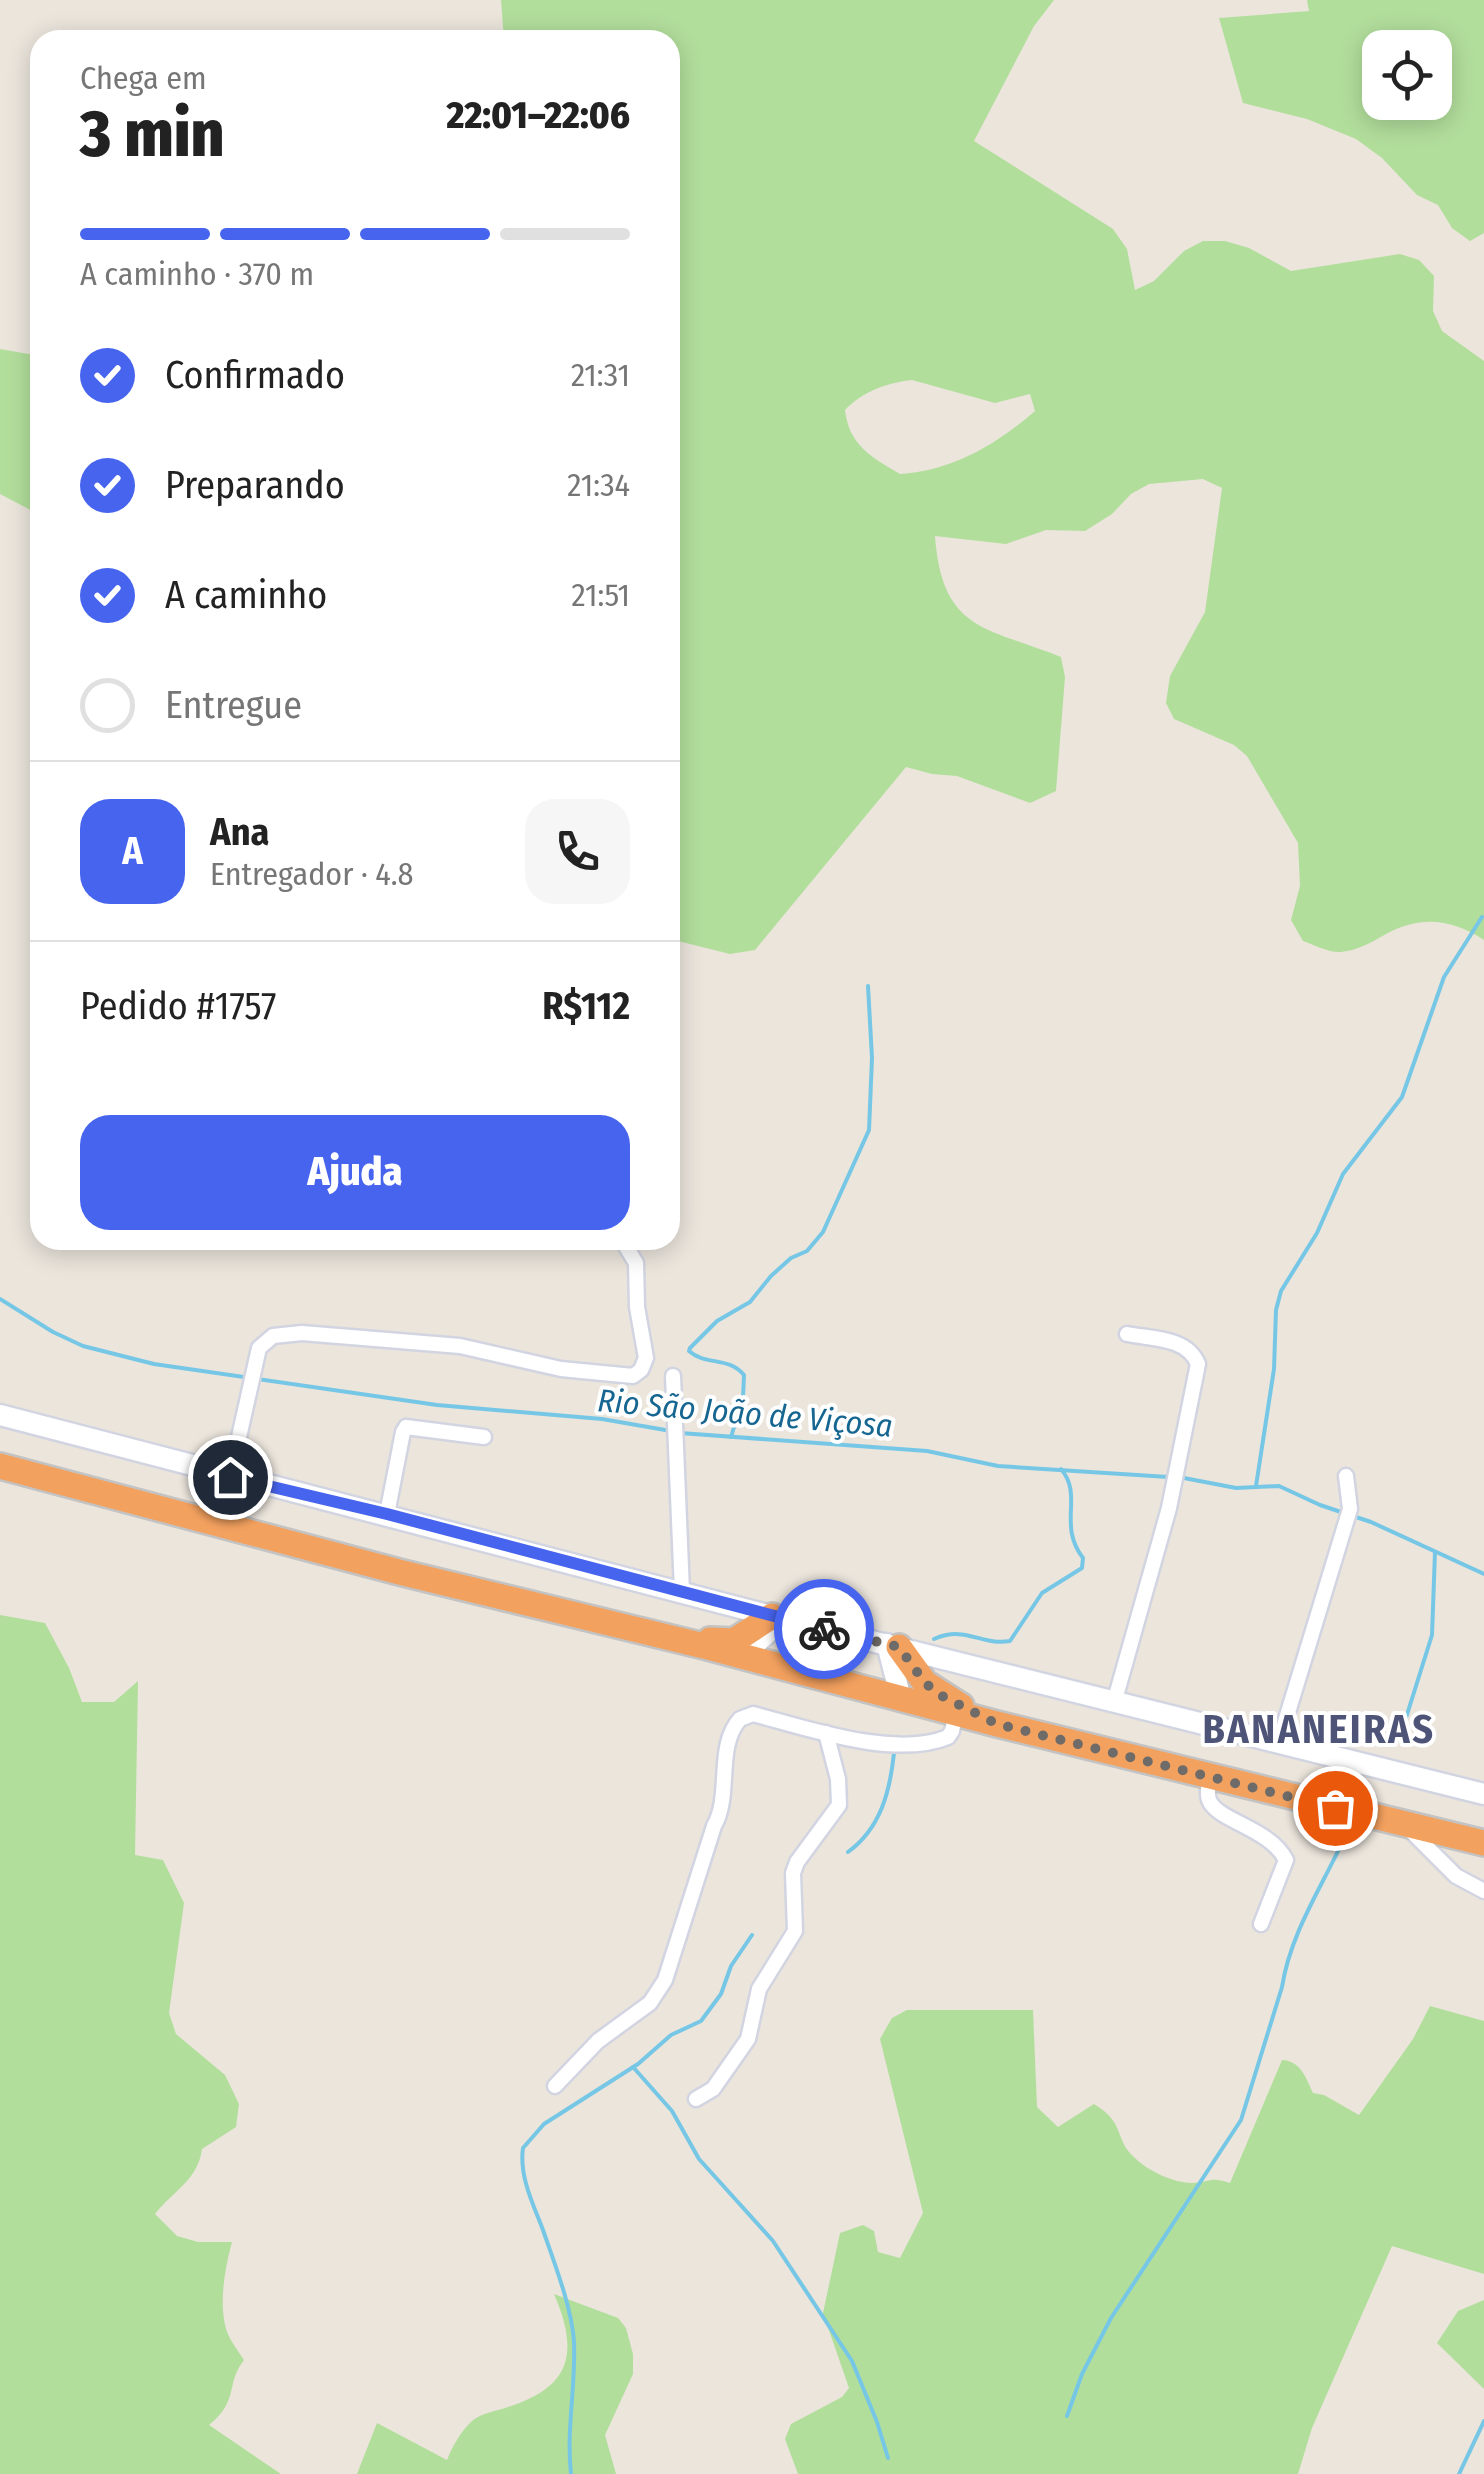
<!DOCTYPE html>
<html lang="pt">
<meta charset="utf-8">
<style>
body{margin:0;font-family:"Fira Sans Condensed",sans-serif;background:#f6f6f6;color:#222;height:100vh;display:flex;flex-direction:column;font-size:38px;white-space:nowrap}
*{box-sizing:border-box;margin:0}
p{font-size:32px;color:#767676}
.icon{flex:none;width:55px;height:55px;fill:none;stroke:currentColor;stroke-width:2;stroke-linecap:round;stroke-linejoin:round}
.map{position:relative;flex:1;overflow:hidden}
.side{position:absolute;left:30px;top:30px;width:650px;height:1220px;display:flex;flex-direction:column;background:#fff;border-radius:30px;box-shadow:0 5px 25px #0003}
.side>*{flex:none}
.buttons{position:absolute;left:1362px;top:30px;display:grid;gap:20px}
.buttons a{display:grid;place-items:center;width:90px;height:90px;border-radius:20px;background:#fff;box-shadow:0 5px 25px #0003;font-size:50px}
.pin{position:absolute;display:grid;place-items:center;width:85px;height:85px;color:#fff;margin:-42px;border:5px solid #fff;border-radius:50%;box-shadow:0 2px 10px #0007}
.courier{position:absolute;display:grid;place-items:center;width:100px;height:100px;margin:-50px;border:8px solid #4764ee;border-radius:50%;background:#fff;color:#222;box-shadow:0 2px 12px #0007}
.headline em{font-style:normal;font-weight:800}
.headline div{display:flex;flex-direction:column-reverse}
.headline{display:flex;align-items:center;justify-content:space-between;height:170px;padding:0 50px}
h1{font-size:65px;font-weight:800;line-height:75px}
.bar{display:grid;grid-template-columns:repeat(4,1fr);gap:15px 10px;align-content:center;height:120px;padding:0 50px}
.bar i{height:12px;border-radius:8px;background:#e0e0e0}
.bar .active{background:#4764ee}
.bar p{grid-column:span 4}
.line{display:flex;align-items:center;gap:25px;padding:0 50px;border-top:2px solid #e0e0e0}
.line div{flex:1}
.round{display:grid;place-items:center;flex:none;width:105px;height:105px;border-radius:30px;background:#f6f6f6}
ol{padding:0 50px;list-style:none}
li{display:flex;align-items:center;gap:30px;height:110px}
li p{margin-inline-start:auto}
li .icon{padding:10px;border-radius:50%;background:#4764ee;color:#fff;stroke-width:4}
li:last-child{color:#767676}
li i{width:55px;height:55px;border:5px solid #e0e0e0;border-radius:50%}
.cta{display:flex;gap:20px;margin-top:auto;padding:20px 50px}
.cta a{flex:1;height:115px;border-radius:30px;background:#4764ee;color:#fff;font-size:40px;font-weight:800;line-height:115px;text-align:center}
.map>svg:first-child{display:block}
.green{fill:#b2de9c;fill-rule:evenodd}
.lines{fill:none;stroke-linecap:round;stroke-linejoin:round}
.stream{stroke:#76c7e6;stroke-width:4}
.street-casing{stroke:#d2d5e1;stroke-width:19}
.secondary-casing{stroke:#d2d5e1;stroke-width:25}
.highway-casing{stroke:#c3c3c3;stroke-width:30}
.street{stroke:#fff;stroke-width:14}
.secondary{stroke:#fff;stroke-width:20}
.highway{stroke:#f3a15f;stroke-width:25}
.done{stroke:#6e6b68;stroke-width:10;stroke-dasharray:0 18}
.route{stroke:#4764ee;stroke-width:12}
.labels{text-anchor:middle;dominant-baseline:central;stroke-width:8;stroke-linejoin:round;paint-order:stroke}
.water-label{font-size:32px;font-style:italic;fill:#166691;stroke:#fff}
.district-label{font-size:40px;font-weight:bold;letter-spacing:2.5px;fill:#4d5477;stroke:#fff}
</style>
<div class="map">
<svg width="1484" height="2474" viewBox="0 0 1484 2474">
<rect width="100%" height="100%" fill="#ebe5dc"/>
<g class="green">
<path d="M 501,0 L 1054,0 L 1034,26 L 974,141 L 1113,229 L 1127,249 L 1135,290 L 1154,281 L 1184,251 L 1203,241 L 1225,241 L 1249,248 L 1291,271 L 1400,254 L 1419,260 L 1434,276 L 1433,311 L 1442,331 L 1484,361 L 1484,940 C 1452,919 1421,915 1386,934 C 1372,942 1359,950 1341,952 C 1330,953 1314,945 1303,941 L 1291,920 L 1300,886 L 1298,843 L 1247,756 L 1234,745 L 1174,719 L 1166,703 L 1170,676 L 1205,612 L 1222,488 L 1203,479 L 1149,484 L 1131,494 L 1112,514 L 1085,531 L 1046,530 L 1006,544 L 935,536 C 942,632 987,627 1061,657 L 1065,677 L 1056,791 L 1030,803 L 957,776 L 932,774 L 906,767 L 755,950 L 730,954 L 670,939 L 670,40 L 504,40 ZM 912,380 L 995,403 L 1030,394 L 1035,411 C 997,444 952,471 900,474 C 871,457 849,445 845,410 C 863,391 887,383 912,380 Z"/>
<path d="M 1307,0 L 1484,0 L 1484,233 L 1470,241 L 1452,228 L 1438,205 L 1417,195 L 1382,158 L 1356,139 L 1307,119 L 1243,103 L 1219,18 L 1309,11 ZM 1380,48 L 1435,48 L 1435,102 L 1380,102 Z"/>
<polygon points="0,349 40,356 40,515 0,494"/>
<path d="M 0,1615 L 45,1623 L 69,1668 L 82,1702 L 114,1702 L 138,1681 L 135,1855 L 163,1860 L 184,1903 L 169,2013 L 176,2034 L 225,2075 L 239,2104 L 236,2127 L 202,2149 C 198,2180 173,2191 155,2214 L 177,2236 L 198,2242 L 232,2242 C 225,2268 218,2305 227,2332 C 231,2342 239,2352 244,2360 C 225,2384 240,2400 209,2425 L 281,2474 L 0,2474 Z"/>
<path d="M 1430,2006 L 1484,2021 L 1484,2274 L 1392,2246 L 1312,2428 L 1298,2474 L 798,2474 L 785,2439 L 791,2424 L 842,2397 L 849,2388 L 823,2313 L 840,2233 L 863,2225 L 874,2231 L 878,2252 L 900,2258 L 923,2213 L 880,2039 L 892,2018 L 907,2010 L 1033,2010 L 1037,2107 L 1058,2127 L 1094,2104 C 1127,2124 1113,2139 1135,2158 C 1148,2171 1174,2183 1192,2183 C 1210,2182 1210,2176 1230,2183 L 1282,2060 C 1301,2061 1306,2078 1313,2093 L 1324,2095 L 1359,2115 L 1413,2039 Z"/>
<path d="M 554,2294 L 618,2318 L 626,2328 L 633,2354 L 633,2374 L 605,2435 L 616,2474 L 357,2474 L 377,2423 L 447,2460 C 452,2447 461,2431 472,2421 C 481,2413 497,2411 508,2407 C 572,2387 579,2352 554,2294 Z"/>
<polygon points="1484,2300 1484,2389 1437,2343 1458,2311"/>
</g>
<g class="lines">
<g class="stream">
<polyline points="0,1299 53,1332 83,1346 154,1364 437,1405 602,1419 671,1431"/>
<polyline points="680,1433 927,1451 998,1466 1184,1478 1236,1488 1279,1486 1320,1505 1371,1522 1484,1574"/>
<path d="M 731,1437 L 743,1398 L 744,1375 C 728,1356 706,1366 689,1351 L 690,1348 L 717,1321 L 750,1302 L 771,1276 L 791,1258 L 807,1251 L 823,1232 L 869,1130 L 872,1058 L 868,986"/>
<polyline points="1256,1486 1274,1369 1276,1310 1281,1291 1317,1233 1343,1174 1402,1097 1444,977 1482,917"/>
<path d="M 934,1639 C 966,1625 981,1646 1010,1641 L 1042,1593 L 1082,1568 L 1083,1558 C 1057,1524 1084,1496 1061,1469"/>
<polyline points="1405,1721 1432,1635 1435,1552"/>
<path d="M 848,1852 C 881,1828 890,1791 894,1753"/>
<polyline points="633,2067 672,2111 699,2159 773,2241 852,2361 877,2422 888,2458"/>
<path d="M 1067,2416 L 1082,2374 L 1111,2318 L 1241,2120 L 1282,1987 C 1290,1936 1318,1893 1340,1847"/>
<path d="M 571,2474 C 566,2430 576,2386 574,2342 C 572,2308 554,2262 543,2230 C 533,2204 519,2176 523,2148 L 544,2124 L 638,2064 L 671,2035 L 701,2021 L 721,1994 L 731,1966 L 752,1935"/>
<polyline points="1459,2474 1484,2421"/>
</g>
<defs>
<g id="street">
<polyline points="673,1376 682,1591"/>
<polyline points="230,1477 259,1348 273,1336 302,1333 460,1346 561,1369 633,1376 641,1370 646,1358 637,1307 636,1263 622,1240"/>
<polyline points="387,1514 403,1432 406,1427 484,1437"/>
<path d="M 1114,1703 L 1169,1508 L 1198,1364 C 1187,1337 1152,1339 1127,1334"/>
<polyline points="1279,1742 1350,1509 1346,1476"/>
<path d="M 1210,1776 C 1209,1784 1206,1792 1209,1800 C 1217,1821 1270,1828 1286,1860 L 1261,1924"/>
<polyline points="1409,1829 1456,1876 1484,1891"/>
<path d="M 555,2086 L 598,2041 L 650,2003 L 665,1980 L 714,1826 C 732,1795 715,1747 740,1719 L 753,1714 C 806,1728 895,1759 948,1737 L 952,1731 L 956,1713"/>
<polyline points="696,2099 713,2089 748,2039 759,1989 795,1931 793,1873 797,1862 839,1805 838,1779 826,1733"/>
</g>
<g id="secondary">
<polyline points="0,1415 783,1619 1484,1794"/>
<polyline points="887,1644 901,1699"/>
<polyline points="742,1656 783,1619"/>
</g>
<g id="highway">
<polyline points="0,1466 403,1573 704,1646 997,1724 1484,1843"/>
<polyline points="710,1640 734,1641 772,1616"/>
<polyline points="899,1647 925,1683 961,1706"/>
</g>
</defs>
<use href="#street" class="street-casing"/>
<use href="#secondary" class="secondary-casing"/>
<use href="#highway" class="highway-casing"/>
<use href="#street" class="street"/>
<use href="#secondary" class="secondary"/>
<use href="#highway" class="highway"/>
</g>
<g class="lines">
<polyline class="done" points="824,1629 899,1647 925,1683 942,1696 997,1724 1335,1808"/>
<polyline class="route" points="230,1477 387,1514 824,1629"/>
</g>
<g class="labels">
<g class="water-label">
<text transform="translate(745 1413) rotate(5)">Rio São João de Viçosa</text>
</g>
<g class="district-label">
<text x="1319" y="1730">BANANEIRAS</text>
</g>
</g>
</svg>
<div class="buttons">
<a><svg class="icon" aria-label="locate" viewBox="0 0 24 24"><circle cx="12" cy="12" r="6"/><path d="M12 2v4M12 18v4M2 12h4M18 12h4"/></svg></a>
</div>
<div class="pin" style="left:1335px;top:1808px;background:#ea580c"><svg class="icon" aria-label="bag" viewBox="0 0 24 24"><path d="M5 8h14l-1 12H6zM9 8a3 3 0 0 1 6 0"/></svg></div>
<div class="pin" style="left:230px;top:1477px;background:#1f2937"><svg class="icon" aria-label="home" viewBox="0 0 24 24"><path d="M3 11l9-7 9 7M6 9v11h12V9"/></svg></div>
<div class="courier" style="left:824px;top:1629px"><svg class="icon" aria-label="bike" viewBox="0 0 24 24"><circle cx="6" cy="16" r="4"/><circle cx="18" cy="16" r="4"/><path d="M6 16l4-8h5l3 8M10 8l3 8H6M13 5h3"/></svg></div>
<section class="side">
<div class="headline"><div><h1>3 min</h1><p>Chega em</p></div><em>22:01–22:06</em></div>
<div class="bar"><i class="active"></i><i class="active"></i><i class="active"></i><i></i><p>A caminho · 370 m</p></div>
<ol>
<li><svg class="icon" aria-label="check" viewBox="0 0 24 24"><path d="M5 12l5 5 9-10"/></svg>Confirmado<p>21:31</p></li>
<li><svg class="icon" aria-label="check" viewBox="0 0 24 24"><path d="M5 12l5 5 9-10"/></svg>Preparando<p>21:34</p></li>
<li><svg class="icon" aria-label="check" viewBox="0 0 24 24"><path d="M5 12l5 5 9-10"/></svg>A caminho<p>21:51</p></li>
<li><i></i>Entregue</li>
</ol>
<div class="line" style="height:180px"><b class="round" style="background:#4764ee;color:#fff">A</b><div><b>Ana</b><p>Entregador · 4.8</p></div><a class="round"><svg class="icon" aria-label="phone" viewBox="0 0 24 24"><path d="M5 4h4l2 5-3 2q2 4 5 5l2-3 5 2v4C11 20 4 13 5 4z"/></svg></a></div>
<div class="line" style="height:130px"><div>Pedido #1757</div><b>R$112</b></div>
<div class="cta"><a>Ajuda</a></div>
</section>
</div>
